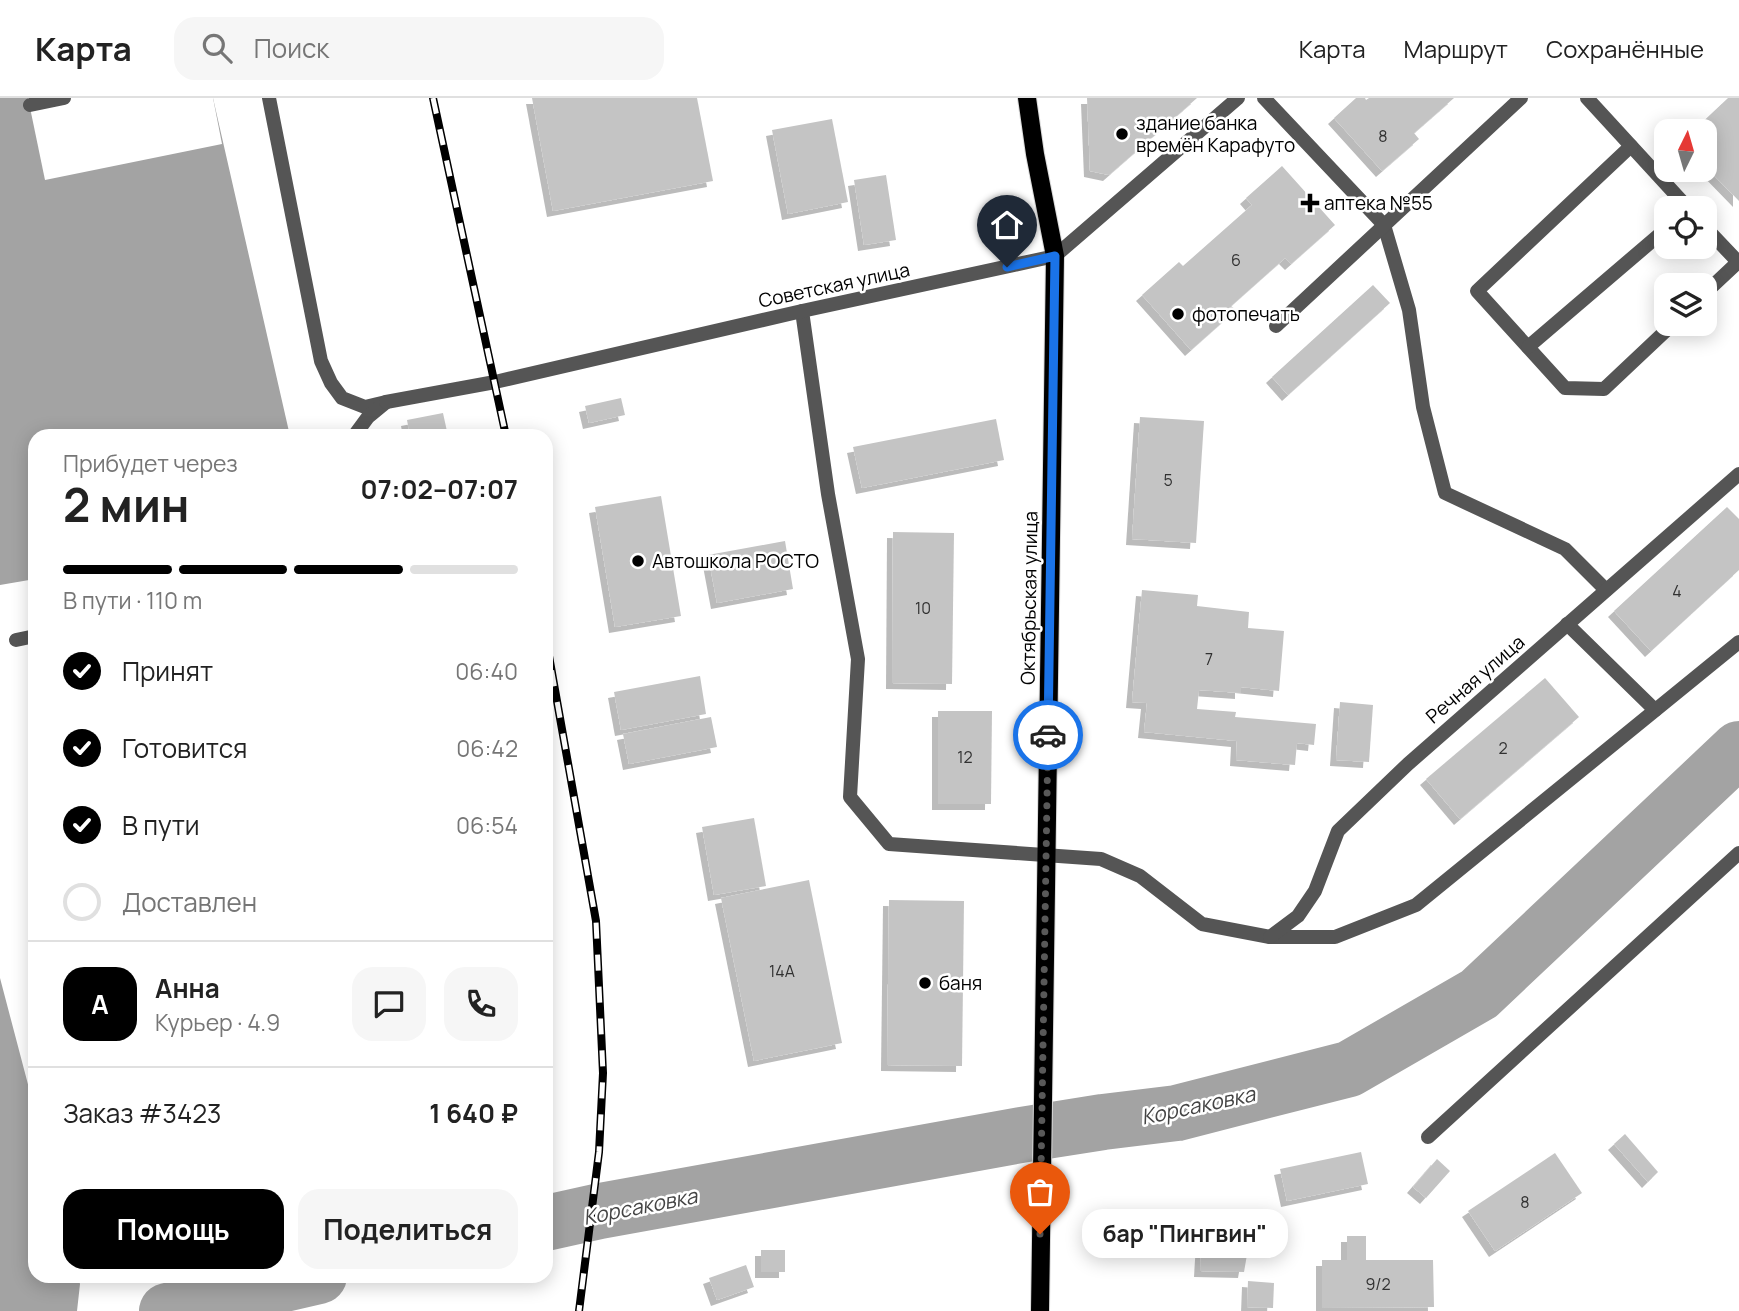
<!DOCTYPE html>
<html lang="ru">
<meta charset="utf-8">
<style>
body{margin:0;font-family:Manrope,sans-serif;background:#f6f6f6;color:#222;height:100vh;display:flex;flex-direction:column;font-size:26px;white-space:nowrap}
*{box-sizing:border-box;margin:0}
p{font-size:23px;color:#767676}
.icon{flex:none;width:38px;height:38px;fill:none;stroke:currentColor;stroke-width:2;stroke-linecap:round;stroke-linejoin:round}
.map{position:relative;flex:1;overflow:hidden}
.panel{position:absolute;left:28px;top:331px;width:525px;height:854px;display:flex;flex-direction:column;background:#fff;border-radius:21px;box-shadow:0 4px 18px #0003}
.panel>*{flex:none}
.needle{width:46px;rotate:5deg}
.buttons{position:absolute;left:1654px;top:21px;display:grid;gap:14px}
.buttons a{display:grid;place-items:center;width:63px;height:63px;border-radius:14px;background:#fff;box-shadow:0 4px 18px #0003;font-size:35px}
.pin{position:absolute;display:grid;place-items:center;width:60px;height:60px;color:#fff;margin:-72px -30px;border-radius:50% 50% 50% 0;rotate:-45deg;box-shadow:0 0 7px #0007}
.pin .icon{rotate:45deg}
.courier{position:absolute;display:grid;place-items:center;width:70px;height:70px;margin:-35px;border:5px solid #1a73e8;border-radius:50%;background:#fff;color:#222;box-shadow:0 2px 9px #0007}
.bubble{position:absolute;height:49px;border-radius:21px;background:#fff;box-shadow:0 4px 18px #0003;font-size:23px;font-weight:700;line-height:49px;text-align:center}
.summary em{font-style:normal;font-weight:700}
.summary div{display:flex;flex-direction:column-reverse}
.summary{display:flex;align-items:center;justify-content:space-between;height:119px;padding:0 35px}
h1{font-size:46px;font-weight:700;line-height:52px}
.bar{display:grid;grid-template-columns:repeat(4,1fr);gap:10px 7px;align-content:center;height:84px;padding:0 35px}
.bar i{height:9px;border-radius:5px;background:#e0e0e0}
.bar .current{background:#000}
.bar p{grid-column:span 4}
.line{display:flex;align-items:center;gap:18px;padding:0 35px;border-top:2px solid #e0e0e0}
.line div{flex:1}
.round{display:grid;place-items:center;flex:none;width:74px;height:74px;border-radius:21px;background:#f6f6f6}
ol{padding:0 35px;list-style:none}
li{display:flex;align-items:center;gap:21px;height:77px}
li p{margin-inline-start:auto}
li .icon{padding:7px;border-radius:50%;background:#000;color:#fff;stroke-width:4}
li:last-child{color:#767676}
li i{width:38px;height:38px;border:4px solid #e0e0e0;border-radius:50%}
.cta{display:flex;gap:14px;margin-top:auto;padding:14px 35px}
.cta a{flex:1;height:80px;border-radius:21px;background:#000;color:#fff;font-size:28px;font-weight:700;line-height:80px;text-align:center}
.cta a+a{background:#f6f6f6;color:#222}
header{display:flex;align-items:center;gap:42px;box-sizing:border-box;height:98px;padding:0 35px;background:#fff;border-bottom:2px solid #e0e0e0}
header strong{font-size:33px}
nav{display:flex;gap:38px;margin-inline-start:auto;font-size:24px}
.search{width:490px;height:63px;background:#f6f6f6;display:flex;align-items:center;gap:18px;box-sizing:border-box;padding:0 24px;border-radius:21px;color:#767676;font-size:26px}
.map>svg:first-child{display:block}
.water{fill:#a3a3a3}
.pier{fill:#fff}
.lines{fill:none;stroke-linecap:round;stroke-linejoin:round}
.river{stroke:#a3a3a3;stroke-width:56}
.building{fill:#c4c4c4;filter:url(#shadow)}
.primary-casing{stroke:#dbdbdb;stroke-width:20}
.service{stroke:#555;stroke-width:14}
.minor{stroke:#555;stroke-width:14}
.tertiary{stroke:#555;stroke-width:14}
.primary{stroke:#000;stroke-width:18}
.rail-casing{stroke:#000;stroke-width:8}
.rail{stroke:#fff;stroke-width:5;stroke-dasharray:16;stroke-linecap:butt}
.done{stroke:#595959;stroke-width:7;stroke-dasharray:0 12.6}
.route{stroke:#1a73e8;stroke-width:9}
.poi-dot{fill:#000;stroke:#fff;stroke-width:2.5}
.labels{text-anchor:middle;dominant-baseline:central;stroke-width:5;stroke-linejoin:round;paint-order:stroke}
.number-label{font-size:16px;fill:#313131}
.poi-label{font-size:19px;fill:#000;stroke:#fff;text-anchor:start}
.street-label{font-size:19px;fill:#000;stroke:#fff}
.water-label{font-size:21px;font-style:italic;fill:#444;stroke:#fff}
</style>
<header>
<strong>Карта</strong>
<div class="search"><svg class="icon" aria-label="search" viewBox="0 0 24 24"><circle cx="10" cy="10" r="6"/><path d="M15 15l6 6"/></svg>Поиск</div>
<nav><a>Карта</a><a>Маршрут</a><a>Сохранённые</a></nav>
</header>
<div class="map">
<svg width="1739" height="1213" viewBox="0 0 1739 1213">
<defs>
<filter id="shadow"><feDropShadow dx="-6" dy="6" stdDeviation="0" flood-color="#0004"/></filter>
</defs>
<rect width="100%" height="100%" fill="#fff"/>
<g class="water">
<polygon points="0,0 213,0 290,338 35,338 35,481 0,487"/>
<polygon points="0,880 35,1013 35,1178 78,1178 80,1186 77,1213 0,1213"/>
</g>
<polygon class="pier" points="28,0 213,0 222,46 45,82"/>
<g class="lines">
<g class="river">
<polyline points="546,1125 600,1113 1021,1037 1103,1024 1177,1015 1349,971 1479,896 1739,651"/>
<polyline points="167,1213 319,1178"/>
</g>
</g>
<g class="building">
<polygon points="532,0 697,0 713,83 553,113"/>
<polygon points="1087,0 1197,0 1109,77 1090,73"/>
<polygon points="1356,0 1365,0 1366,2 1369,0 1454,0 1414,35 1419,41 1382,73 1334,20"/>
<polygon points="1728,0 1739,0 1739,103 1704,67 1704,33 1693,33"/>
<polygon points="832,21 848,104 788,116 772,32"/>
<polygon points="1282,68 1335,127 1291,166 1285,160 1231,208 1236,212 1191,252 1142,197 1179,164 1183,168 1252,107 1246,100"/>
<polygon points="886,77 896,142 864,147 854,82"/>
<polygon points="1373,187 1390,205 1288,297 1272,279"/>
<polygon points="621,300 625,317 589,325 585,308"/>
<polygon points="443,315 448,338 410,338 407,322"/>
<polygon points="1140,319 1204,323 1196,445 1132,441"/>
<polygon points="996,321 1004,362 862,390 853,349"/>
<polygon points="661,398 681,518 615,529 595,409"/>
<polygon points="1727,409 1739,421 1739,472 1651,553 1614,513"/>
<polygon points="893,434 954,435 952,586 892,585"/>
<polygon points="785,443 793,491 717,505 708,457"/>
<polygon points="1142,492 1198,497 1197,508 1249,514 1248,530 1284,533 1279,593 1241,589 1241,595 1199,592 1197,611 1236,614 1235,619 1316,626 1314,647 1297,645 1295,667 1236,662 1237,643 1144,634 1147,605 1132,604"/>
<polygon points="700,578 706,616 621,632 614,594"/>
<polygon points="1545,580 1579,619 1460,721 1426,681"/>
<polygon points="1340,604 1373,607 1369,664 1336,662"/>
<polygon points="938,613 992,613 991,706 938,706"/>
<polygon points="711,619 717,649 629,666 623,636"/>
<polygon points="754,720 766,788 714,797 702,729"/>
<polygon points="809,782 842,945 754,963 721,800"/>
<polygon points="889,802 964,803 962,968 887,967"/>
<polygon points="1625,1036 1658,1074 1648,1084 1614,1046"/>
<polygon points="1361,1054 1368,1086 1287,1103 1280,1071"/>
<polygon points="1555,1055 1582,1095 1495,1153 1468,1113"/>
<polygon points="1437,1061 1450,1073 1426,1100 1413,1089"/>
<polygon points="1203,1121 1253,1122 1244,1174 1200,1173"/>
<polygon points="1347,1138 1366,1138 1366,1162 1433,1162 1434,1209 1322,1210 1322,1162 1347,1162"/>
<rect x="761" y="1152" width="24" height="22"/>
<polygon points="746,1167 754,1189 717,1202 709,1180"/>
<polygon points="1248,1183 1274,1185 1273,1210 1247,1209"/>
</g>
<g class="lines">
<defs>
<polyline id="primary" points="1027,0 1035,56 1055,158 1040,1213"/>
</defs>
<use href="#primary" class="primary-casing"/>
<g class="service">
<polyline points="269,0 321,263 331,285 342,300 365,309 386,304"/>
<polyline points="1264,0 1384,127 1409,212 1423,309 1445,395 1565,451 1606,492"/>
<polyline points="1587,0 1688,110"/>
<polyline points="30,7 64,0"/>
<polyline points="1631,48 1477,193 1565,290 1604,291 1673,226"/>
<polyline points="1704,128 1738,164 1704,196"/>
<polyline points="802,213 828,396 858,561 850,699 889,746 1101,761 1140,778 1202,826 1270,839 1335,839 1416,807 1739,544"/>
<polyline points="1276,228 1521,0"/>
<polyline points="1528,249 1666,131"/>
<polyline points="354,338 368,319 385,305"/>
<polyline points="1567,526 1655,612"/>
<polyline points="16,542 35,538"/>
<polyline points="1270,839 1298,818 1315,793 1338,733 1408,666 1739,376"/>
<polyline points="1428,1039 1739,755"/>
</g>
<polyline class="minor" points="386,304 495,284 802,213 1055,158"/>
<polyline class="tertiary" points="1055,158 1238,0"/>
<use href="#primary" class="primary"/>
<defs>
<g id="rail">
<polyline points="433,0 506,338"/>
<polyline points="546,541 596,823 603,975 599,1054 579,1213"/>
</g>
</defs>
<use href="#rail" class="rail-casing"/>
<use href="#rail" class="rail"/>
</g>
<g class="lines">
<polyline class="done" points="1040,1136 1048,637"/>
<polyline class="route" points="1007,169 1055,158 1048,637"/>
</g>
<g class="poi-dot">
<circle cx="1122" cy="36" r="7"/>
<path d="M1306.5 94.5h7v7h7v7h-7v7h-7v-7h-7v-7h7z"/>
<circle cx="1178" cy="216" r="7"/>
<circle cx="638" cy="463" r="7"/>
<circle cx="925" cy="885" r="7"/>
</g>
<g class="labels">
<g class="number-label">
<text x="1383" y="38">8</text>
<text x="1236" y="162">6</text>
<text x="1168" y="382">5</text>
<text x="1677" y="493">4</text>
<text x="923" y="510">10</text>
<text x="1209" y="561">7</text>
<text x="1503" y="650">2</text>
<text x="965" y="659">12</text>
<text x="782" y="873">14А</text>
<text x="1525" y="1104">8</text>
<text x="1378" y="1186">9/2</text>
</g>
<g class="poi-label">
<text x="1136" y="25">здание банка<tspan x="1136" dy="22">времён Карафуто</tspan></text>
<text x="1324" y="105">аптека №55</text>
<text x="1192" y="216">фотопечать</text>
<text x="652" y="463">Автошкола РОСТО</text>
<text x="939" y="885">баня</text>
</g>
<g class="street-label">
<text transform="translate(834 187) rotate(-12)">Советская улица</text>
<text transform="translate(1029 500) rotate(-89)">Октябрьская улица</text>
<text transform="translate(1475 581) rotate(-41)">Речная улица</text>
</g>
<g class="water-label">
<text transform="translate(1198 1007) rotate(-12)">Корсаковка</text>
<text transform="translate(640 1108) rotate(-11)">Корсаковка</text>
</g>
</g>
</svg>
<div class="buttons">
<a><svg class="needle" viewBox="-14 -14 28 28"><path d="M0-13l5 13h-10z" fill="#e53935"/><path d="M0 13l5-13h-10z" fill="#767676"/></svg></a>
<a><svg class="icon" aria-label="locate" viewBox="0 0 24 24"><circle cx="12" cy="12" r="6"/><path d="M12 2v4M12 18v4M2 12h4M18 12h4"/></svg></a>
<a><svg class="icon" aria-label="layers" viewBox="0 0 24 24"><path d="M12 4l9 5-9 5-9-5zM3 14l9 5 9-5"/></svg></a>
</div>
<div class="pin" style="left:1040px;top:1136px;background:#ea580c"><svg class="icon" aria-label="bag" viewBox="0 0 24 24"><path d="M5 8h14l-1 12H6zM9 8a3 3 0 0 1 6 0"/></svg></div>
<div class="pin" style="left:1007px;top:169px;background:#1f2937"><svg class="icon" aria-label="home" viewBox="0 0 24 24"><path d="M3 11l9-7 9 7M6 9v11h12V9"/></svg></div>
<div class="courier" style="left:1048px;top:637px"><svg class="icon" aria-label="car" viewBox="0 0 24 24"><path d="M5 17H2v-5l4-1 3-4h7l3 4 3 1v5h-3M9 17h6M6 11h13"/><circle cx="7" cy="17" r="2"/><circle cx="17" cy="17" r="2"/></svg></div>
<div class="bubble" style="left:1082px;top:1111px;width:206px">бар &quot;Пингвин&quot;</div>
<section class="panel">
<div class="summary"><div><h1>2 мин</h1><p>Прибудет через</p></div><em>07:02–07:07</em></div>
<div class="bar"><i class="current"></i><i class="current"></i><i class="current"></i><i></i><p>В пути · 110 m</p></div>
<ol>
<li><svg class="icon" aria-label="check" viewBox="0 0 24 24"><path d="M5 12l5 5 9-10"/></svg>Принят<p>06:40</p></li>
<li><svg class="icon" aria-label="check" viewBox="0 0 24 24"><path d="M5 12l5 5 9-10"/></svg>Готовится<p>06:42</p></li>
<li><svg class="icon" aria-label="check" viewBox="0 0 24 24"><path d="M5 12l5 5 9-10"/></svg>В пути<p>06:54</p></li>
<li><i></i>Доставлен</li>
</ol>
<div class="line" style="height:126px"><b class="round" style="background:#000;color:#fff">А</b><div><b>Анна</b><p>Курьер · 4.9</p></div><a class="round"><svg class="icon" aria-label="chat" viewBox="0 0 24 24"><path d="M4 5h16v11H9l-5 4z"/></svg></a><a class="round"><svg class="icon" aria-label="phone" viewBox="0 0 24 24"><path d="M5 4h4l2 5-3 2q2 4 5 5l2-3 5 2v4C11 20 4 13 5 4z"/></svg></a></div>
<div class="line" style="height:91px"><div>Заказ #3423</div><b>1 640 ₽</b></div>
<div class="cta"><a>Помощь</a><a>Поделиться</a></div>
</section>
</div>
